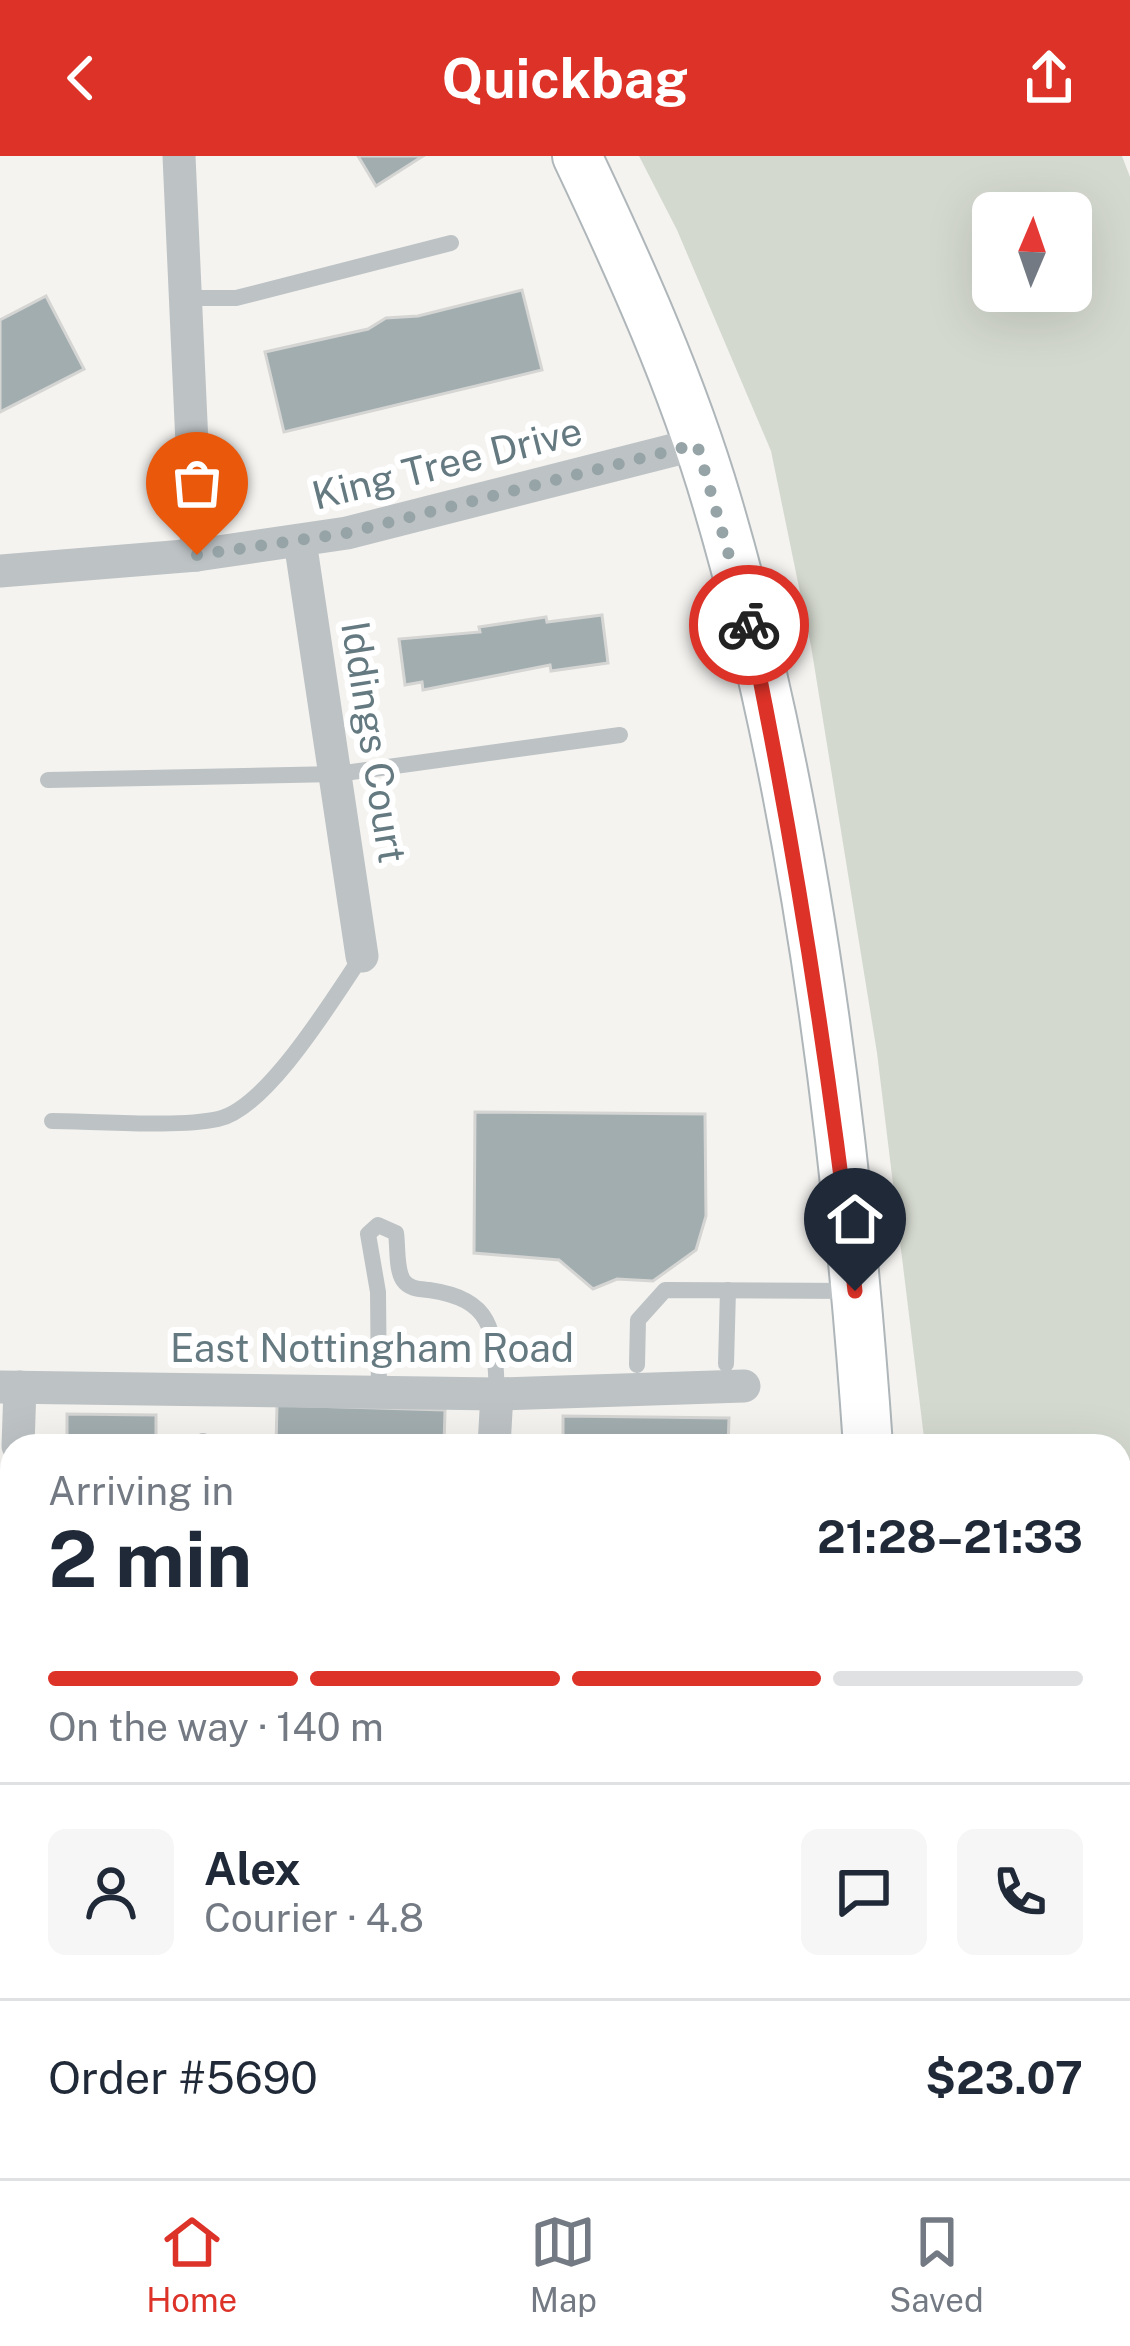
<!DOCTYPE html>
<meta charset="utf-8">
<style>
body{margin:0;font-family:"Public Sans",sans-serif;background:#f6f6f7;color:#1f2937;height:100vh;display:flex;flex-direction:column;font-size:45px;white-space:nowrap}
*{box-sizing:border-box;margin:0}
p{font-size:39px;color:#747a83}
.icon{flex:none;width:66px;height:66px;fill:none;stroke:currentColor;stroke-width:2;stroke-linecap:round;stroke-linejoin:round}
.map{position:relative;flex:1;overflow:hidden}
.drawer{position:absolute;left:0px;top:1278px;width:1131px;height:744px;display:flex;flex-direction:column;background:#fff;border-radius:36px 36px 0 0;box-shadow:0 12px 48px #0002}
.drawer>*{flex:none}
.needle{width:78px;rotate:2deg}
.tools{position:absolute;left:972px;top:36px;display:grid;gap:24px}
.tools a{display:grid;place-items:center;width:120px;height:120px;border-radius:18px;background:#fff;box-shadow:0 12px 48px #0002;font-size:60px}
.pin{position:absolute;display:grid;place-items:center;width:102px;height:102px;color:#fff;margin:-123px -51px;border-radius:50% 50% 50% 0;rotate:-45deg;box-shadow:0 0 12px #0007}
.pin .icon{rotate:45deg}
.courier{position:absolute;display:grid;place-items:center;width:120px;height:120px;margin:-60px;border:9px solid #dc3228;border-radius:50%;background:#fff;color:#222;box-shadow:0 3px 15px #0007}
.headline em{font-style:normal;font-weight:700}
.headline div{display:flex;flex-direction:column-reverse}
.headline{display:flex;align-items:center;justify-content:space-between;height:204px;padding:0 48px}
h1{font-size:78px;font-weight:700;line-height:90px}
.bar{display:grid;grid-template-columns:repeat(4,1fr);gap:18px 12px;align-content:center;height:144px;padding:0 48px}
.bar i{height:15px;border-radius:9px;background:#e0e1e3}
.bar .active{background:#dc3228}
.bar p{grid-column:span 4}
.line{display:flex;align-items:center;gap:30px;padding:0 48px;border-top:3px solid #e0e1e3}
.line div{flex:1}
.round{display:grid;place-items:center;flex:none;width:126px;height:126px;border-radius:18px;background:#f6f6f7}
header{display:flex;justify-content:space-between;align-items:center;height:156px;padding:0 48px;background:#dc3228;color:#fff;font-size:54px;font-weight:700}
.dock{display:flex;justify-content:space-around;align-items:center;height:168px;border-top:3px solid #e0e1e3;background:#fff;font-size:33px;color:#747a83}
.dock a{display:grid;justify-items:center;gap:6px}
.dock .active{color:#dc3228}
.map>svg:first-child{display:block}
.green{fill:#d4d9cf;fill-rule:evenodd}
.building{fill:#a2adb0;stroke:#d5d5d3;stroke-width:3}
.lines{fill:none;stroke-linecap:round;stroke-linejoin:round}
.secondary-casing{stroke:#afb6b9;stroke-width:52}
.service{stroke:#bdc2c4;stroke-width:16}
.minor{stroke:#bdc2c4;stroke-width:33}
.secondary{stroke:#fff;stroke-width:48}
.done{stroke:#96a4a7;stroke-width:12;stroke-dasharray:0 21.6}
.route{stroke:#dc3228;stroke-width:15}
.labels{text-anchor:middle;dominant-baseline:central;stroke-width:12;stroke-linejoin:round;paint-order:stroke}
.street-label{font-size:39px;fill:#647980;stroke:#fff}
</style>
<header><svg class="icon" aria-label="back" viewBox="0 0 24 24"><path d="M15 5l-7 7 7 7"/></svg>Quickbag<svg class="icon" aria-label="share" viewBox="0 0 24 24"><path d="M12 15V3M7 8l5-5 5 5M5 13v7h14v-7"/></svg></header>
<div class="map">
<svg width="1130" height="2022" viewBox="0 0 1130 2022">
<rect width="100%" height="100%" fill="#f4f3f0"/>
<g class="green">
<path d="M 639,0 L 1122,0 L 1130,21 L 1130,1890 L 1119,1919 L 1119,1290 L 925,1290 L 877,897 L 811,490 L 771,295 L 677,74 ZM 993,57 L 1071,57 L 1071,135 L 993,135 Z"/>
<polygon points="924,2010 1085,2010 1077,2022 924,2022"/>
</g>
<g class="building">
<polygon points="358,0 423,0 376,30"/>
<polygon points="522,134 542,214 284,276 265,196 368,173 386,162 418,160"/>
<polygon points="46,140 84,213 0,256 0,164"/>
<polygon points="602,459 608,507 551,515 550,509 423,534 422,526 405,529 399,483 480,476 479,471 546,461 547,466"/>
<polygon points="475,956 705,958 706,1060 696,1094 653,1125 617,1123 593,1133 559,1104 474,1097"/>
<polygon points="277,1249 445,1254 444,1290 276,1290"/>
<polygon points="67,1258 156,1259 156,1290 67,1290"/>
<polygon points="563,1260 729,1262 728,1290 563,1290"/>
<rect x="91" y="2010" width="35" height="12"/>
<polygon points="247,2010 280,2010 279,2022 247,2022"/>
<rect x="335" y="2010" width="48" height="12"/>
<polygon points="536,2010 600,2012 600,2022 536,2022"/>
</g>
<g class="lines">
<defs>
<g id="secondary">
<path d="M 577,0 C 630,112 682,227 717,346 C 805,644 847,981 868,1290"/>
<polyline points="866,2022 867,2010"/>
</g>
</defs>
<use href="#secondary" class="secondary-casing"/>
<g class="service">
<polyline points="187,142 236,142 451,87"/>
<polyline points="48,624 337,618 620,579"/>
<path d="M 52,965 C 98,965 175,972 218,963 C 267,953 334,841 362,800"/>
<polyline points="726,1208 728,1134"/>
<polyline points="637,1209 638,1164 665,1134 854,1135"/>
<path d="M 379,1237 L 378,1136 L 368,1078 L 378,1069 L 396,1077 C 398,1091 396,1113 403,1124 C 409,1133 419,1133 429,1134 C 497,1144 494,1178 497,1238"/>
<polyline points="203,1290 203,1285"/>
<polyline points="718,2022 719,2010"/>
</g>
<g class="minor">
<polyline points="179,0 197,399"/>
<polyline points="300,385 362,800"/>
<polyline points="0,415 197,399 347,377 697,288"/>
<polyline points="0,1231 497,1238 744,1230"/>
<polyline points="18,1290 20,1231"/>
<polyline points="494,1290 497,1238"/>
<polyline points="0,1775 12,1456"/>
<polyline points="470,2022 470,2010"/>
</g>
<use href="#secondary" class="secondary"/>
</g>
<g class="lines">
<polyline class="done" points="197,399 347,377 697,288 749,469"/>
<path class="route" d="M 749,469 C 795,690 829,910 855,1135"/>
</g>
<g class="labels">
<g class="street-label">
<text transform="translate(447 307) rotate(-14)">King Tree Drive</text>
<text transform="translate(374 586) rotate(81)">Iddings Court</text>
<text x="372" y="1192">East Nottingham Road</text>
</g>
</g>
</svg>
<div class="tools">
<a><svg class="needle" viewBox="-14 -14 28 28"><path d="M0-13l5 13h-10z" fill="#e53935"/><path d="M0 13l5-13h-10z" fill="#747a83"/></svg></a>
</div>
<div class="pin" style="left:197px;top:399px;background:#ea580c"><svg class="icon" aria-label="bag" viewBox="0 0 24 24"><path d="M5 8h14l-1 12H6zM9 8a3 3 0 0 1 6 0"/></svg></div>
<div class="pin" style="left:855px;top:1135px;background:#1f2937"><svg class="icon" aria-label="home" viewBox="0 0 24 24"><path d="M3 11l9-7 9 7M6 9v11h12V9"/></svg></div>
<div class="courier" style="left:749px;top:469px"><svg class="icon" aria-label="bike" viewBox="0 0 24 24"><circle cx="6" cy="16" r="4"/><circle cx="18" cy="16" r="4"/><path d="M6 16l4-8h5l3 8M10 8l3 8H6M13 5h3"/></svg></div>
<section class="drawer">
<div class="headline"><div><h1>2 min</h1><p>Arriving in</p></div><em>21:28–21:33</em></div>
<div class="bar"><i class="active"></i><i class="active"></i><i class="active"></i><i></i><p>On the way · 140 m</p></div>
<div class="line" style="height:216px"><a class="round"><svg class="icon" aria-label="person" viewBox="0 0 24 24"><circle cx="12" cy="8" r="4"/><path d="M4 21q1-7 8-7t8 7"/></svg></a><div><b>Alex</b><p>Courier · 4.8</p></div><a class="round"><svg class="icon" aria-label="chat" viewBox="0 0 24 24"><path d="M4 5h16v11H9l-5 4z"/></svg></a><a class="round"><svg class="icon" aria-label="phone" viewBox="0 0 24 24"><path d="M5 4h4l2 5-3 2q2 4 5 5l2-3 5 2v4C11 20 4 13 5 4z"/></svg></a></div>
<div class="line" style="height:156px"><div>Order #5690</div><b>$23.07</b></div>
</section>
</div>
<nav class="dock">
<a class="active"><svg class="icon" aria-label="home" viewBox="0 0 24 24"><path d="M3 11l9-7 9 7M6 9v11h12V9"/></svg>Home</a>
<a><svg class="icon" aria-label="map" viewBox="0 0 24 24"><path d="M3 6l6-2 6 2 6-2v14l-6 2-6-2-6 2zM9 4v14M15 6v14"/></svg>Map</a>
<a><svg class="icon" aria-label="saved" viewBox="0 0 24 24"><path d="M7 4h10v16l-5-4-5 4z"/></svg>Saved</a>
</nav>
